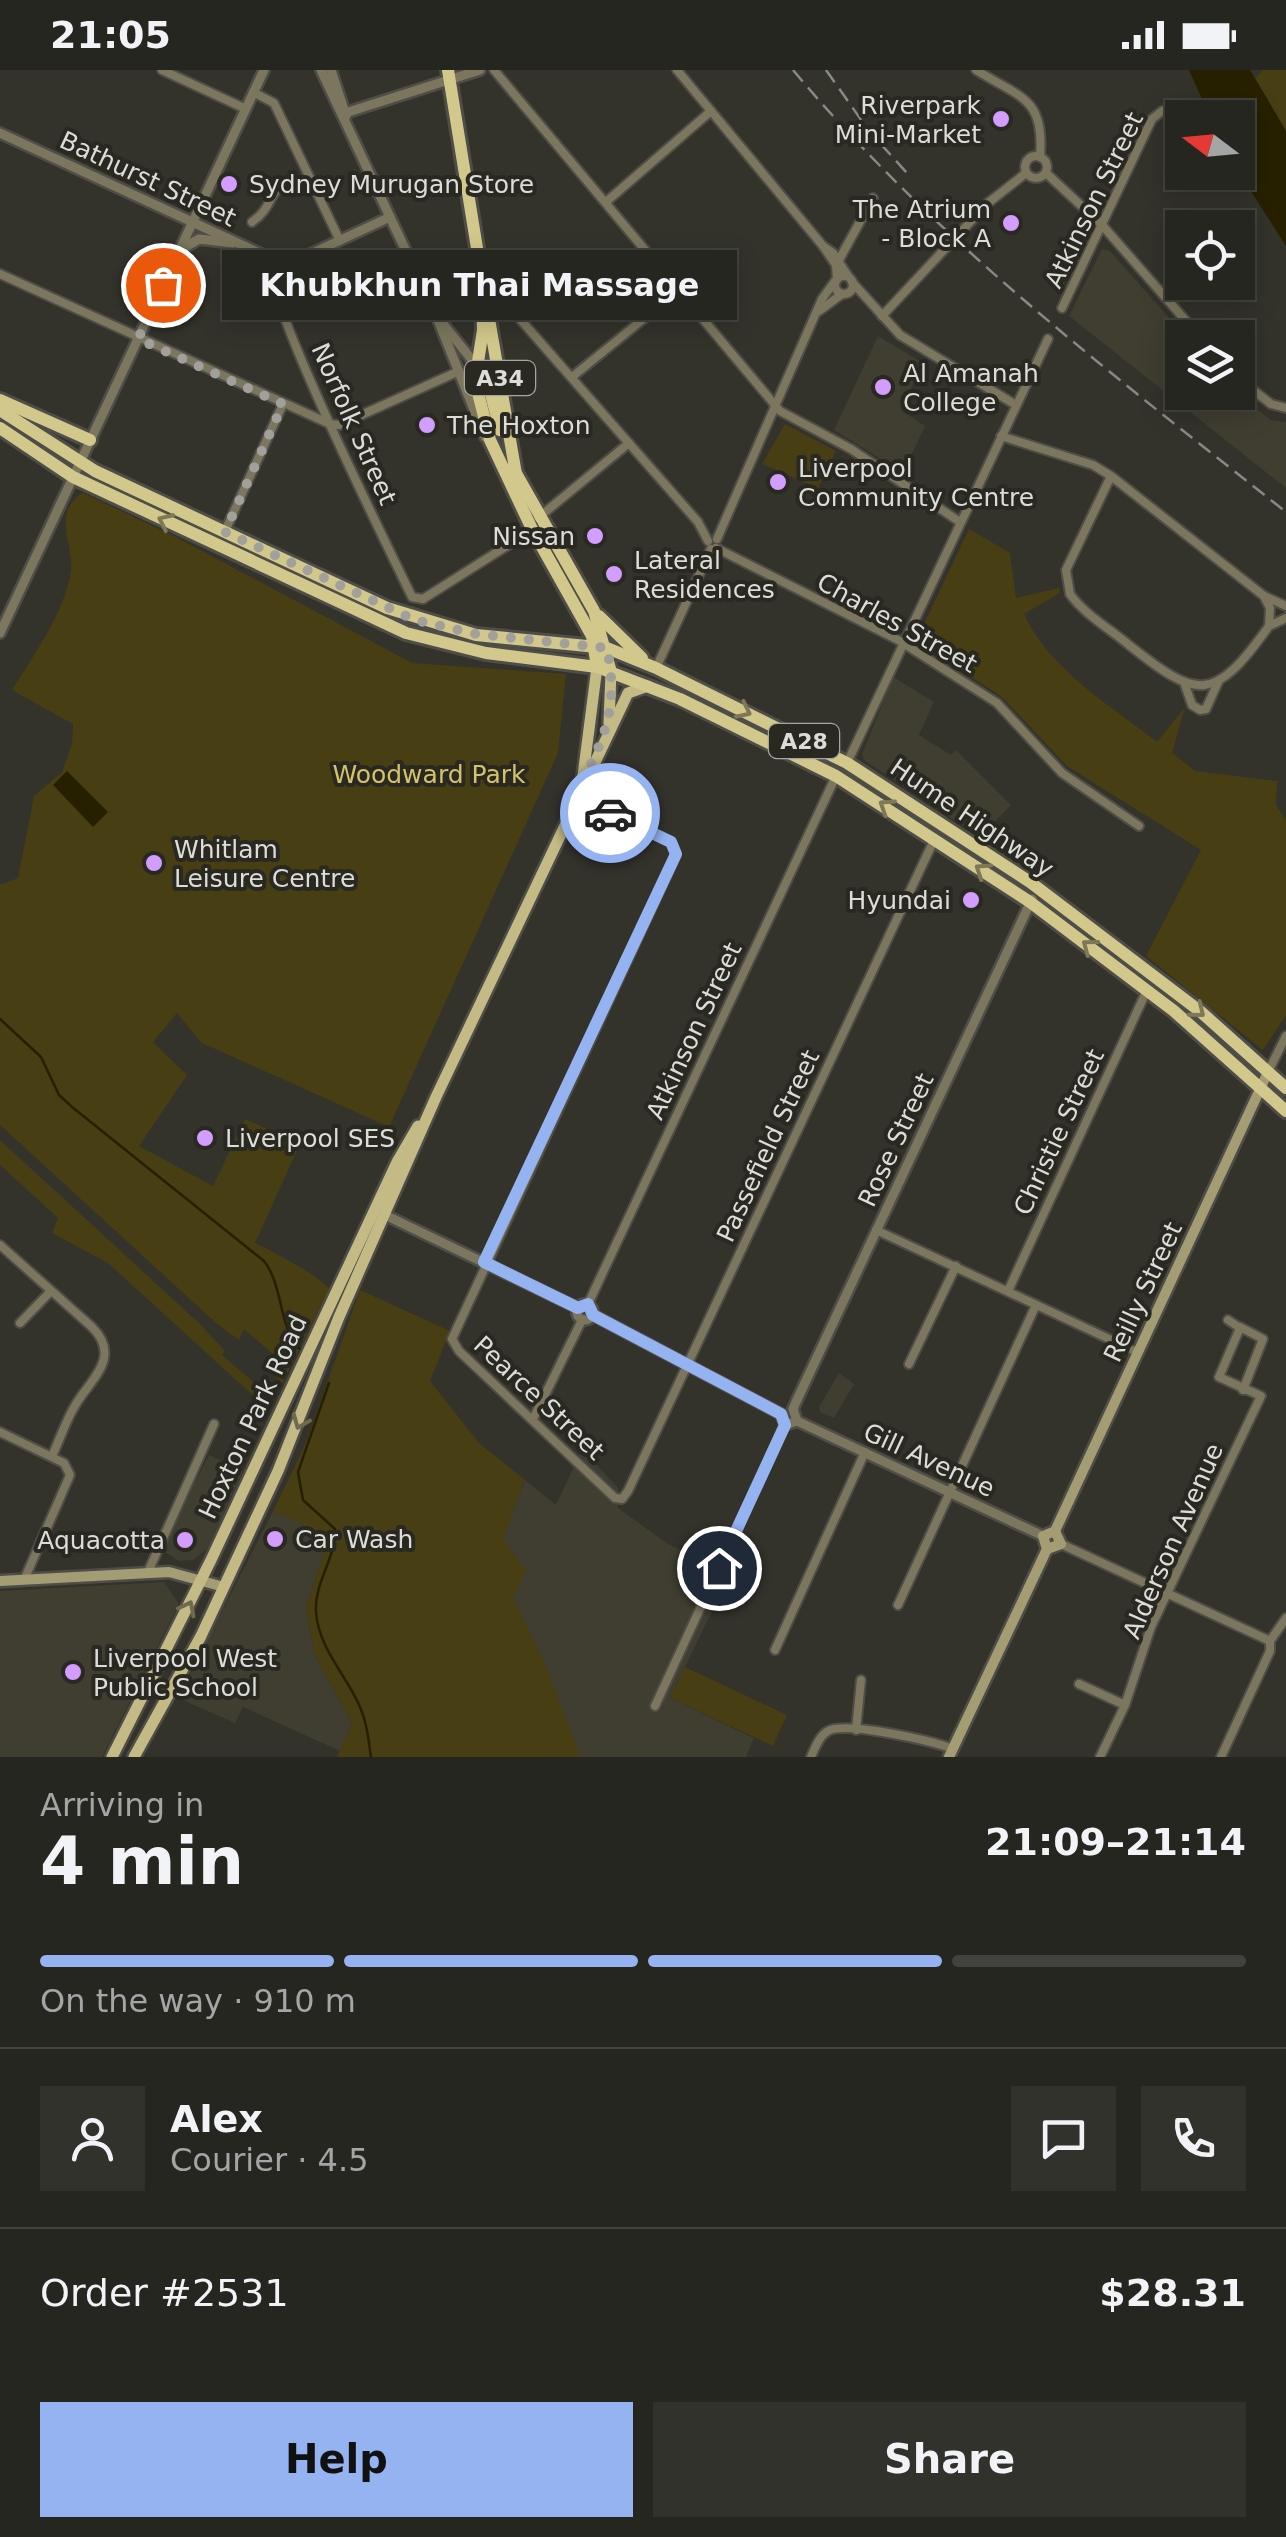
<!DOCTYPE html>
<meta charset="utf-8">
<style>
body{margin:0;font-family:"DejaVu Sans",sans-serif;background:#32322d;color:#f1f3f6;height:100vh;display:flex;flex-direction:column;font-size:38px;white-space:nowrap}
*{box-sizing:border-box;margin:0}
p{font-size:32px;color:#a4a5a5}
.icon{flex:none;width:55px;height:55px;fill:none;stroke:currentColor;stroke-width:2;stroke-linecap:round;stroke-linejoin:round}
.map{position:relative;height:1687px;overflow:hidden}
.side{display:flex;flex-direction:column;background:#262620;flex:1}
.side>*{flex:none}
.needle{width:65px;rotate:286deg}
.buttons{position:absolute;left:1165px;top:30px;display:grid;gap:20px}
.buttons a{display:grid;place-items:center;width:90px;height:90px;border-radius:0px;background:#262620;box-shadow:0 5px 25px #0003,0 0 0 2px #42433e;font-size:50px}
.pin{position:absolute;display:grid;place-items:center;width:85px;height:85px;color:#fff;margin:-42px;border:5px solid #fff;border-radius:50%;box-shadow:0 2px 10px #0007}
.courier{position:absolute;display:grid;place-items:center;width:100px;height:100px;margin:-50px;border:8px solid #95b2f1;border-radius:50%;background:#fff;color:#222;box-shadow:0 2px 12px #0007}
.bubble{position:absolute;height:70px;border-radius:0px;background:#262620;box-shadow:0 5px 25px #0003,0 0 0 2px #42433e;font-size:32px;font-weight:700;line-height:70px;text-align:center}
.headline em{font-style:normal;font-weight:700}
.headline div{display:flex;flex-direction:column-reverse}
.headline{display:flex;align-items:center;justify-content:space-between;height:170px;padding:0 40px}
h1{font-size:65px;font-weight:700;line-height:75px}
.bar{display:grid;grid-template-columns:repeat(4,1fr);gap:15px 10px;align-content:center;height:120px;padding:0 40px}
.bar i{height:12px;border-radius:8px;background:#42433e}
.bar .selected{background:#95b2f1}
.bar p{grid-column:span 4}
.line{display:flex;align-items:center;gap:25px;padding:0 40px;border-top:2px solid #42433e}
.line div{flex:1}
.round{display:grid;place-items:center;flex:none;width:105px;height:105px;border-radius:0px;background:#32322d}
.cta{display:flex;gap:20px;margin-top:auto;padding:20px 40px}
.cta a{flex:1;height:115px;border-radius:0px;background:#95b2f1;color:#111;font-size:40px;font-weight:700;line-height:115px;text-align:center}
.cta a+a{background:#32322d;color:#f1f3f6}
.status{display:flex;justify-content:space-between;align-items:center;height:70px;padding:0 50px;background:#262620;direction:ltr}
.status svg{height:28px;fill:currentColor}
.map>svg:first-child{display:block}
.built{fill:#403d31}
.green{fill:#473f13}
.water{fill:#272000}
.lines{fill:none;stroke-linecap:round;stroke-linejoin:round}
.stream{stroke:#272000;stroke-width:2.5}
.minor-casing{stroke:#4e4d47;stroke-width:12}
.tertiary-casing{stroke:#4e4d47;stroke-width:14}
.secondary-casing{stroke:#4e4d47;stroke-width:15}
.primary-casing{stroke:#4e4d47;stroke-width:16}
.trunk-casing{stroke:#4e4d47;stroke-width:18}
.minor{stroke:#7b765d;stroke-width:8}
.tertiary{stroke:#7b765d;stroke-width:9}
.secondary{stroke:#a49d74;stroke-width:10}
.primary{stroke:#c4ba85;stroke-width:11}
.trunk{stroke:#d2c88c;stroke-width:12}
.rail{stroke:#898983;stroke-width:2.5;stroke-dasharray:15 8;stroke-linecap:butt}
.oneway{stroke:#7e7856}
.oneway2{stroke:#6f6a4e}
.done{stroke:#a1a09b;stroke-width:10;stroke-dasharray:0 18}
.route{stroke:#95b2f1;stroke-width:12}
.poi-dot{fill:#d29dfd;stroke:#292821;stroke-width:4}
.labels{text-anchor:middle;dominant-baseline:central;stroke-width:8;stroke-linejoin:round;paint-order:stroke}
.shield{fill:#292821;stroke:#a6a6a1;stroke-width:2.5}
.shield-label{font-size:22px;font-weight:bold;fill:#dcdcd8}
.poi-label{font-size:25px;fill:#dcdcd8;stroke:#292821;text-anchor:start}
.street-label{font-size:25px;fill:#dcdcd8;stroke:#292821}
.park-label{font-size:25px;fill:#d4c368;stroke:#292821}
</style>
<div class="status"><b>21:05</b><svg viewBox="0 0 49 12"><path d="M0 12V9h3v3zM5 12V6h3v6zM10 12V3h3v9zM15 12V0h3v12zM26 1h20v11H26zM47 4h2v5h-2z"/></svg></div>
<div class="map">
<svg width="1286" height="1687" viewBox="0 0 1286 1687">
<rect width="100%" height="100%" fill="#33322b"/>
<g class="built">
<polygon points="1102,179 1110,181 1186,267 1182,322 1236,323 1271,350 1286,352 1286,418 1069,246"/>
<polygon points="878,266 923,293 901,340 925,356 903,403 834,360"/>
<polygon points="893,607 934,632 919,665 951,685 956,680 1011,735 980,767 864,690 862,684"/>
<polygon points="839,1303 854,1314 834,1348 820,1342 819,1337"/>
<polygon points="582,1379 618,1418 618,1438 668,1474 731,1502 670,1628 754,1668 746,1687 579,1687 513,1527 502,1470 525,1410 556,1435"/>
<polygon points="209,1385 243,1401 207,1479 193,1490 179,1491 160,1479"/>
<polygon points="273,1441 330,1466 306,1537 314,1584 352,1653 340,1681 243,1637 235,1653 178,1628"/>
<polygon points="164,1512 179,1534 102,1687 0,1687 0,1521"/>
</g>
<g class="green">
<polygon points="1263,0 1286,0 1286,61 1255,8"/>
<polygon points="785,354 836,381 818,418 762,394"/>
<path d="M 83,423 L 178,468 L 412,593 L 566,604 L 558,683 L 389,1057 L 202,973 L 177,943 L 153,972 L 187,1005 L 139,1076 L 213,1116 L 245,1049 L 300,1074 L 255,1173 C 270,1180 322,1207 329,1219 L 282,1314 L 267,1296 L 280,1290 L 244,1259 L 239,1270 L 216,1253 L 0,1055 L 0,815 L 18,808 L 34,726 L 62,702 L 72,674 L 73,654 L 12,620 C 33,586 65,542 71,501 C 74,475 51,442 83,423 Z"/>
<path d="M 969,459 L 1010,483 L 1016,528 L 1059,518 L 1060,523 L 1024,544 C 1050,600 1110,635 1157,672 L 1185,637 L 1172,683 L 1195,701 L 1277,711 L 1276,735 L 1286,750 L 1286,945 L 1263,980 L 1146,886 L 1201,780 L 1067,696 L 1002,627 L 916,571 Z"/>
<polygon points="0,1070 200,1254 225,1281 222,1285 266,1323 271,1342 108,1193 52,1163 58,1148 0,1095"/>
<polygon points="360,1220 450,1261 430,1311 479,1373 525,1410 503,1469 526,1501 513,1527 542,1587 581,1687 337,1687 352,1653 314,1584 306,1537 329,1466 273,1441 306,1373"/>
<polygon points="685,1597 787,1645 773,1676 670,1628"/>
</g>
<g class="water">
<polygon points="1189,0 1250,0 1286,61 1286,176 1238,101 1238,48 1210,47"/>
<polygon points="67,701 108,742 93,757 53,715"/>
</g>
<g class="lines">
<g class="stream">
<path d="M 0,949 L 41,987 L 59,1025 L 72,1037 L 264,1191 C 284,1217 278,1257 300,1279"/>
<path d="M 329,1313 L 298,1402 L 303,1430 L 335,1459 C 336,1489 314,1512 316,1542 C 319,1583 353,1611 364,1648 C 368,1661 369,1674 371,1687"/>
</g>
<defs>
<g id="minor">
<polyline points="162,0 246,39"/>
<polyline points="494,0 780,341 851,379 960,452"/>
<polyline points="677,0 823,176 836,195 837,209"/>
<path d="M 976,0 C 1020,28 1045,27 1040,87"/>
<polyline points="253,22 274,33 340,171"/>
<circle cx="1036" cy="97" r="11"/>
<polyline points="1046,103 1102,155 1201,268"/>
<polyline points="606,132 711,41"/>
<path d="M 252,152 C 282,131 261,108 313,115"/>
<polyline points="823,176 833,183 848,206"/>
<path d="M 270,188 C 260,221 389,479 412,527 L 423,529 L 532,460"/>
<polyline points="839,190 873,128"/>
<polyline points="0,204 330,354 339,355 457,302"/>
<circle cx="844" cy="215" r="9"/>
<polyline points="484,208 698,452 708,471"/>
<polyline points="852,212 900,265 1016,335"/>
<polyline points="1062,238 1152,49 1162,41"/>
<polyline points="819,241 842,224"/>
<polyline points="882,246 988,133 1026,103"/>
<polyline points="572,307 679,220"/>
<polyline points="1238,308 1271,334 1286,338"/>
<path d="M 1001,366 L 1093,395 L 1111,406 L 1264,526 L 1270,538 L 1269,556 C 1214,633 1198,630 1129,575 C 1110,559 1084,544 1070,524 L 1066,500 L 1111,406"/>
<polyline points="538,448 629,373"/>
<polyline points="225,461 283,334"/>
<polyline points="717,469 822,229 835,211"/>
<polyline points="716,478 898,570 997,633 1062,703 1139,756"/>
<polyline points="1264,526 1286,536"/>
<polyline points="1269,556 1286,548"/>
<polyline points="656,598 711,479"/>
<polyline points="1185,615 1192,635 1200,640 1206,639 1219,610"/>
<polyline points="847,693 1048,269"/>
<polyline points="577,727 671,772 676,785 452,1269 459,1281 615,1428 622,1429 628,1421 935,768"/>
<polyline points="1268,1002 1286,966"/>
<polyline points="876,1160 1137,1282"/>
<path d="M 0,1175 L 92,1257 C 122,1287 91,1309 76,1334 C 66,1350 60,1369 52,1386"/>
<polyline points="1008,1221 1147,920"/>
<polyline points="588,1234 836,706"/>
<polyline points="20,1253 50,1222"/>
<polyline points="1240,1257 1263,1269 1243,1320"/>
<polyline points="909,1294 956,1196"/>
<polyline points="534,1347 582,1250"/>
<polyline points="0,1362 64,1393 70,1405 24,1510"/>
<polyline points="1061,1474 1270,1571"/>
<polyline points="148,1502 214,1354"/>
<polyline points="898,1535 1036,1235"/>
<polyline points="775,1580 865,1382"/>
<polyline points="1079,1614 1125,1635"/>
<polyline points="655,1636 785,1355"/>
<polyline points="856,1660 861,1610"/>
<path d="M 811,1687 C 815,1678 819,1666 828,1661 C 846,1651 933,1671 953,1679"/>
<polyline points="1100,1687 1125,1635 1151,1557 1261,1326 1219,1307 1240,1258 1228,1250"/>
<polyline points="1221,1687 1270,1581 1270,1571 1286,1548"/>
</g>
<g id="tertiary">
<polyline points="321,0 436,245 485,367"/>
<polyline points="331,0 346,46"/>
<polyline points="342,44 480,0"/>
<polyline points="0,63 270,188 304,187 390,147"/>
<polyline points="182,179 199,169 233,173"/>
<polyline points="444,255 476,295"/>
<polyline points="0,563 264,0"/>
<polyline points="385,1145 578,1238"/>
<circle cx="585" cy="1242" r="8"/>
<polyline points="593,1245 781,1344"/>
<polyline points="781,1344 785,1355 797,1351"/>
<polyline points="797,1351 793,1339 796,1332 1032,829"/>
<polyline points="797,1351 1043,1466"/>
</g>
<g id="secondary">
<polyline points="1055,1461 1268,1002"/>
<polyline points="1047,1479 1061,1474 1055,1461"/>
<polyline points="1047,1479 1043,1466 1055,1461"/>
<polyline points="0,1511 169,1502 224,1517"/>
<polyline points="949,1687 1047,1479"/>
</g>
<g id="primary">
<polyline points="609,653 611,602"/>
<polyline points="583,706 597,597"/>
<polyline points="112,1687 211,1490 397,1092 418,1056"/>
<polyline points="134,1687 201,1566 278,1401 339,1247 436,1027 628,623 648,616"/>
</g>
<g id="trunk">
<polyline points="448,0 483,215"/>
<polyline points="482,211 483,260 475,311 490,370 532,459 592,566 597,597"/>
<polyline points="489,249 516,404"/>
<polyline points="476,295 490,320 500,360"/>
<polyline points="0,330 90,370"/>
<polyline points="0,340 95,401 387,538 476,565 607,578 656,598 847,693 1030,812 1201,942 1286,1018"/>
<polyline points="0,358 73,407 406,563 486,583 597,597 680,629 836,706 1030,832 1174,941 1286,1041"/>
<polyline points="513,398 594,541 611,602"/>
<polyline points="599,546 642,588"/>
</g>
</defs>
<use href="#minor" class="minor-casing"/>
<use href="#tertiary" class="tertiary-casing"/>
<use href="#secondary" class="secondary-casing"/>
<use href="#primary" class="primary-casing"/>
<use href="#trunk" class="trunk-casing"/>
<use href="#minor" class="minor"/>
<use href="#tertiary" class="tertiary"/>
<use href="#secondary" class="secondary"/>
<use href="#primary" class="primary"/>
<use href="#trunk" class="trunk"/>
<g class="rail">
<path d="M 793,0 C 936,171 1113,305 1286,442"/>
<polyline points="826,0 869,61 907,103"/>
</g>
</g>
<defs><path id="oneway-chevron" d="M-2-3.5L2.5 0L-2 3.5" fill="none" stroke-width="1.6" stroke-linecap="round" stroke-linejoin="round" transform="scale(2.5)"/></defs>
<g class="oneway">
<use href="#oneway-chevron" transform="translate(165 451) rotate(-155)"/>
<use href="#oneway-chevron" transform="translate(744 641) rotate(26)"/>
<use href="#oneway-chevron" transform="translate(886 736) rotate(-147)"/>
<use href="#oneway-chevron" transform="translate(982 800) rotate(-146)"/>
<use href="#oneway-chevron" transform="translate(1089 876) rotate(-143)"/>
<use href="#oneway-chevron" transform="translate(1198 941) rotate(39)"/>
</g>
<g class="oneway2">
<use href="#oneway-chevron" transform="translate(300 1352) rotate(112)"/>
<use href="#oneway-chevron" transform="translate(188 1538) rotate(-63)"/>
</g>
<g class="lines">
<path class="done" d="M 163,215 L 138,269 L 283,334 L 225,462 L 415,550 L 476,564 L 607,578 C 620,643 602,670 576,726 L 610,743"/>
<polyline class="route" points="610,743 671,772 676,784 484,1192 578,1238 588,1234 593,1245 781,1344 785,1355 719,1498"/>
</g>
<g class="poi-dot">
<circle cx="1001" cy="49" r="10"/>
<circle cx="229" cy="114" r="10"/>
<circle cx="1011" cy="153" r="10"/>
<circle cx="883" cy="317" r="10"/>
<circle cx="427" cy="355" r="10"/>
<circle cx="778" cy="412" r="10"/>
<circle cx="595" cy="466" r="10"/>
<circle cx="614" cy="504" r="10"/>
<circle cx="154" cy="793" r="10"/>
<circle cx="971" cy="830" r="10"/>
<circle cx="205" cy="1068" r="10"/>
<circle cx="275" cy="1469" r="10"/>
<circle cx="185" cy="1470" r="10"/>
<circle cx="73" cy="1602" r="10"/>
</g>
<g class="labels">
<g class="shield">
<rect x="465" y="291" width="70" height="34" rx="8"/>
<rect x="769" y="654" width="70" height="34" rx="8"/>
</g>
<g class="shield-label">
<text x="500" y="308">A34</text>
<text x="804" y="671">A28</text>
</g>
<g class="poi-label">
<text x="981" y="35" text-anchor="end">Riverpark<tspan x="981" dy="29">Mini-Market</tspan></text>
<text x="249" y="114">Sydney Murugan Store</text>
<text x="991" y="139" text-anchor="end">The Atrium<tspan x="991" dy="29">- Block A</tspan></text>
<text x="903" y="303">Al Amanah<tspan x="903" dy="29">College</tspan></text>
<text x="447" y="355">The Hoxton</text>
<text x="798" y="398">Liverpool<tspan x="798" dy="29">Community Centre</tspan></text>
<text x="575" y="466" text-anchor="end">Nissan</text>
<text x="634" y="490">Lateral<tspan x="634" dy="29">Residences</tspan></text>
<text x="174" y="779">Whitlam<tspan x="174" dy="29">Leisure Centre</tspan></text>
<text x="951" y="830" text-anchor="end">Hyundai</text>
<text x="225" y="1068">Liverpool SES</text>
<text x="295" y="1469">Car Wash</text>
<text x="165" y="1470" text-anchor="end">Aquacotta</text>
<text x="93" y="1588">Liverpool West<tspan x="93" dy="29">Public School</tspan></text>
</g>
<g class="street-label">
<text transform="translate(148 109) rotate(25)">Bathurst Street</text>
<text transform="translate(1094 130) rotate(-64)">Atkinson Street</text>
<text transform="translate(354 354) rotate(66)">Norfolk Street</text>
<text transform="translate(897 553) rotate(29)">Charles Street</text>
<text transform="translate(972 748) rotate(34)">Hume Highway</text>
<text transform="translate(694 961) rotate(-65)">Atkinson Street</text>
<text transform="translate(1059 1062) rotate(-65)">Christie Street</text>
<text transform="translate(896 1070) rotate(-65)">Rose Street</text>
<text transform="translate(768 1076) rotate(-65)">Passefield Street</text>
<text transform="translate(1143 1222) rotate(-65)">Reilly Street</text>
<text transform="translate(539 1328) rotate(43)">Pearce Street</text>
<text transform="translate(253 1347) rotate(-65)">Hoxton Park Road</text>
<text transform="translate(929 1390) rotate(25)">Gill Avenue</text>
<text transform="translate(1173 1471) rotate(-66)">Alderson Avenue</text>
</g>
<g class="park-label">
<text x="429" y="704">Woodward Park</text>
</g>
</g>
</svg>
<div class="buttons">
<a><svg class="needle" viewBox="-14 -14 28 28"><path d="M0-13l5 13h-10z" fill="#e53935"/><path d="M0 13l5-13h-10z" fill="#a4a5a5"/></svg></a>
<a><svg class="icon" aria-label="locate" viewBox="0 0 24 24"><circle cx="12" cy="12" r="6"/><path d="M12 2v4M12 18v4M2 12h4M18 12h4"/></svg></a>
<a><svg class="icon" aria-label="layers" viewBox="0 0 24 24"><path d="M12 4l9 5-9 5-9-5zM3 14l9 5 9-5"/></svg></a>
</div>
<div class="pin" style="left:163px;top:215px;background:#ea580c"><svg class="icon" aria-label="bag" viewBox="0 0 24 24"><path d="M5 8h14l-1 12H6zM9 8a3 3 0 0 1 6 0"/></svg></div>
<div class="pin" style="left:719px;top:1498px;background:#1f2937"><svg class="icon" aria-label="home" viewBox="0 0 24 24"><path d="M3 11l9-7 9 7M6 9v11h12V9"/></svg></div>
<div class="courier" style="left:610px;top:743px"><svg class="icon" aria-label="car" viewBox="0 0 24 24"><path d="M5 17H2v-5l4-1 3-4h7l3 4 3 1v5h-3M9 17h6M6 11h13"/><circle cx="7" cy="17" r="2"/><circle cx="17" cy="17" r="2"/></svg></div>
<div class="bubble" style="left:222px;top:180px;width:515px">Khubkhun Thai Massage</div>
</div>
<section class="side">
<div class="headline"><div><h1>4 min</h1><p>Arriving in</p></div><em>21:09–21:14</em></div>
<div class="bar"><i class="selected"></i><i class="selected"></i><i class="selected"></i><i></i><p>On the way · 910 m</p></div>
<div class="line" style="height:180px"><a class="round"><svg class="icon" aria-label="person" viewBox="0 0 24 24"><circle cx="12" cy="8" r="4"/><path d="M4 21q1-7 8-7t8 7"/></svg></a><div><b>Alex</b><p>Courier · 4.5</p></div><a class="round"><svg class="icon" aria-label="chat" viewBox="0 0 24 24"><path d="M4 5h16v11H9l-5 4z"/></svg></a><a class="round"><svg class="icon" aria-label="phone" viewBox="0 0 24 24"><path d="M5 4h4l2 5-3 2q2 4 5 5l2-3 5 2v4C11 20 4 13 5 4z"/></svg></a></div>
<div class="line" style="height:130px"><div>Order #2531</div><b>$28.31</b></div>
<div class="cta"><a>Help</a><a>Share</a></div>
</section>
